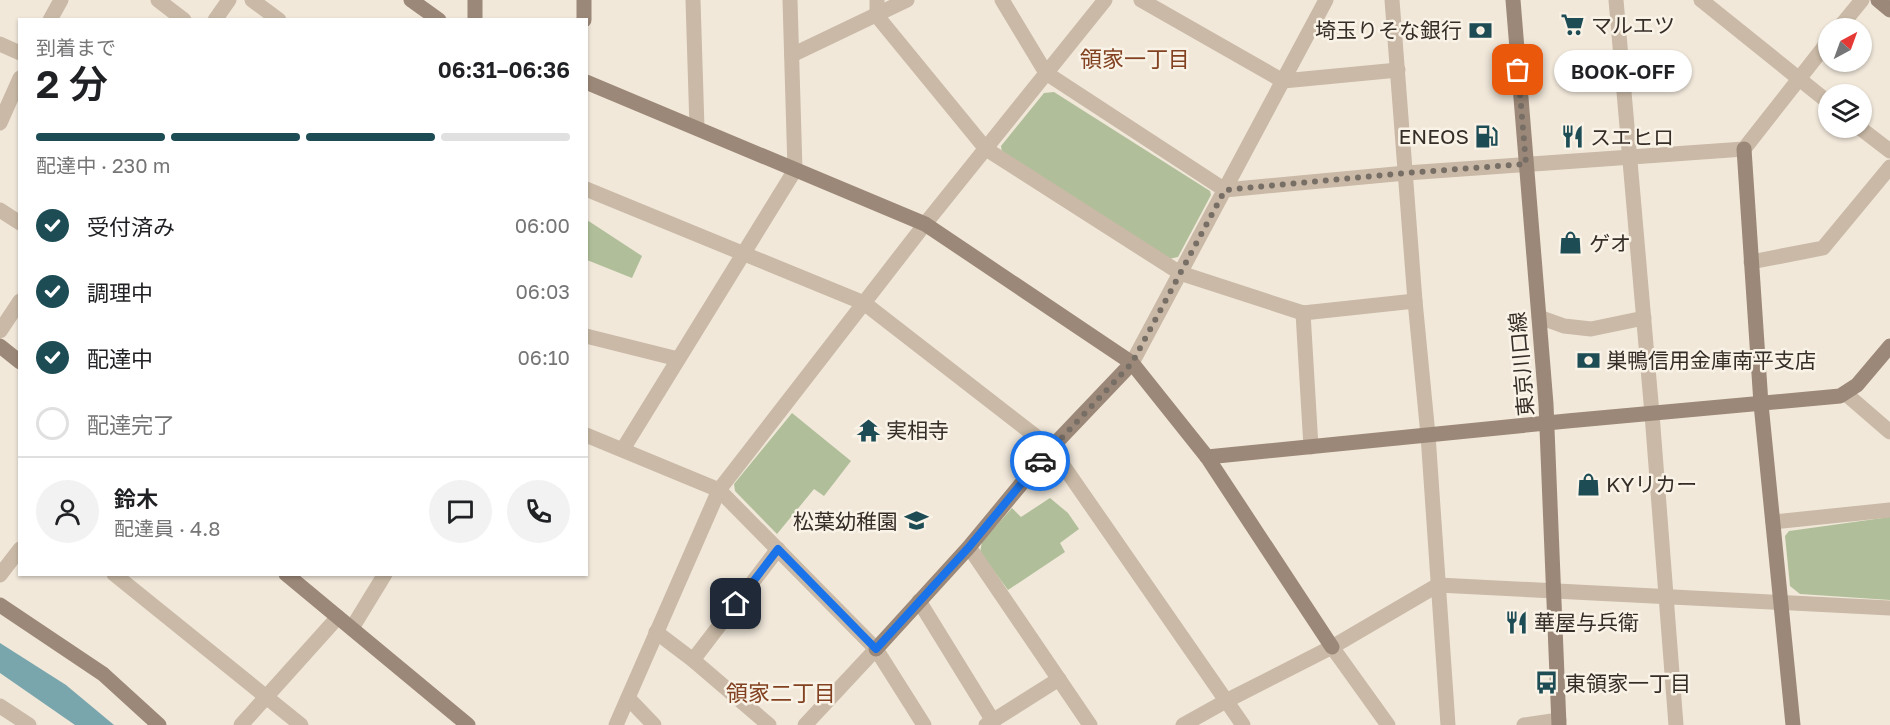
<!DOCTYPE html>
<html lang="ja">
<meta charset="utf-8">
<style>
body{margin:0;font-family:"Golos Text","Noto Sans JP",sans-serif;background:#f2f2f2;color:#202124;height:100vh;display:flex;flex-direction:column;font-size:22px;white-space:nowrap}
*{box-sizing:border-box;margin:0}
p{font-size:20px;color:#757577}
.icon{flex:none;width:33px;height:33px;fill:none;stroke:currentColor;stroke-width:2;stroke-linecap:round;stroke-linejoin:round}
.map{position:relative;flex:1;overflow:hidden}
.drawer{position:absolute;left:18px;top:18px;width:570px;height:558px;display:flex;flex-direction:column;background:#fff;border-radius:0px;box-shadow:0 2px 4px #0004}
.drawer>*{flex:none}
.needle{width:39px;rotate:41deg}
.controls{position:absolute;left:1818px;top:18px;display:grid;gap:12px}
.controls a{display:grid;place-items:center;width:54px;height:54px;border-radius:50%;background:#fff;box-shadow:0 2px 4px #0004;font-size:30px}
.pin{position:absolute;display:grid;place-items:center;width:51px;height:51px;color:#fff;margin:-26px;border-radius:12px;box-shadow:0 3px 9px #0006}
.courier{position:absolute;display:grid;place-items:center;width:60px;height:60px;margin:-30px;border:4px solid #1a73e8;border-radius:50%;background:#fff;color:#222;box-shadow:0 2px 8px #0007}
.bubble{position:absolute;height:42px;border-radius:21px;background:#fff;box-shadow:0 2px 4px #0004;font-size:20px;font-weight:600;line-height:42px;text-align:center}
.headline em{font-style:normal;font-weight:600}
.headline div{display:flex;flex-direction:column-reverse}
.headline{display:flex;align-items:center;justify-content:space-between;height:102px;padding:0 18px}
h1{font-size:39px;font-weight:600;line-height:45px}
.bar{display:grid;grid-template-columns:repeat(4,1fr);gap:9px 6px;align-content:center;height:72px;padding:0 18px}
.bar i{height:8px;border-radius:4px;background:#e0e0e0}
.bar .selected{background:#1d4c55}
.bar p{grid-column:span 4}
.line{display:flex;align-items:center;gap:15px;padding:0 18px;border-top:2px solid #e0e0e0}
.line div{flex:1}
.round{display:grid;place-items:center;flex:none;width:63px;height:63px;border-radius:32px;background:#f2f2f2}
ol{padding:0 18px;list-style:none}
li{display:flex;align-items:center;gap:18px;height:66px}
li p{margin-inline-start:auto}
li .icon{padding:6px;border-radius:50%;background:#1d4c55;color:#fff;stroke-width:4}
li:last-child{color:#757577}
li i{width:33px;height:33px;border:3px solid #e0e0e0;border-radius:50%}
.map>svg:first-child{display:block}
.green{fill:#b0bf9a}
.water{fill:#79a6ad}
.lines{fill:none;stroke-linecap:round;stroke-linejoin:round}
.street{stroke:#c9b9a6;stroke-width:15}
.secondary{stroke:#9c8878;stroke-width:15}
.done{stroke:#776e66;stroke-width:6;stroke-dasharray:0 10.8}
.route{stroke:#1a73e8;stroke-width:8}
.labels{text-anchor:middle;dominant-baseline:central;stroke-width:5;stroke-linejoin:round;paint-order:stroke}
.poi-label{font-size:21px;fill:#352d27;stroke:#f9f2e6;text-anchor:start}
.street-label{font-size:21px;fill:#352d27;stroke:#f9f2e6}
.neighbourhood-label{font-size:22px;fill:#824222;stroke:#f9f2e6}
</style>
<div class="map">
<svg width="1890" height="725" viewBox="0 0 1890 725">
<rect width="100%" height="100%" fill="#f1e8da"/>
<g class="green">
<polygon points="1054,92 1210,191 1211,195 1178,257 1169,259 1002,153 1001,146 1044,93"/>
<polygon points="587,220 642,256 632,278 587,260"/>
<polygon points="792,413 851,461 824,496 814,489 777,534 735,491 734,484"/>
<polygon points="1050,498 1068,513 1079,529 1060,543 1065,552 1008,590 980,552 982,542 1012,508 1021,517"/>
<polygon points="1890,517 1890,600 1800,594 1790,586 1785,536 1789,531"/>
</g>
<polygon class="water" points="0,643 66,685 114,725 75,725 0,673"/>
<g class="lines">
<g class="street">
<polyline points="158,0 184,20"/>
<polyline points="252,0 279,20"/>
<polyline points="693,0 697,128"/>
<polyline points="877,0 877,16 986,149 1180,273 1303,313 1415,301"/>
<polyline points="1002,0 1046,73 1225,190 1406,173 1744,149 1828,42"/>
<polyline points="1141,0 1283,81 1398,70"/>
<polyline points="1392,0 1415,301 1428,435 1448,725"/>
<polyline points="1616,0 1652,414 1676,725"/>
<polyline points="1701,0 1828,102"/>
<polyline points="50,20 61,0"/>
<polyline points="215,20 229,0"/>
<polyline points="1839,28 1862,0"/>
<polyline points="0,44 20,53"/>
<polyline points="792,55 907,0"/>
<polyline points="0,123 20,78"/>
<polyline points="1860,128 1890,151"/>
<polyline points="586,189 864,303 1038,438 1051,448 1243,725"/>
<polyline points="0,210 20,223"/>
<polyline points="1751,262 1823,248 1890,167"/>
<polyline points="1303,313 1311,447"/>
<polyline points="1539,317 1564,326 1591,329 1644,318"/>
<polyline points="0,331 20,301"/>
<polyline points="586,336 678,359"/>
<polyline points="1132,363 1326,0"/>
<polyline points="1846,394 1890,432"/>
<polyline points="586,435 719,490 876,649 924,725"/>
<polyline points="623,449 795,170 790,0"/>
<polyline points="1773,522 1890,510"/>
<polyline points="969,547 1090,725"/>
<polyline points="114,574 301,725"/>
<polyline points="0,575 20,549"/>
<polyline points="919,601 993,721"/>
<polyline points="352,628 385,574"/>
<polyline points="656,632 693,660 769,725"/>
<polyline points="1332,647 1388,725"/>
<polyline points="693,660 778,549"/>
<polyline points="628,698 654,725"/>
<polyline points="0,706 29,725"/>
<polyline points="241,725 338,617"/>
<polyline points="616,725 719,490 925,224 1105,0"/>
<polyline points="805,725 876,649"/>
<polyline points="986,725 1059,679"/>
<polyline points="1183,725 1226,701 1332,647 1438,585 1890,608"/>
<polyline points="1524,725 1559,720"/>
</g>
<g class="secondary">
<polyline points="411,0 439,20"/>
<polyline points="475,0 475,20"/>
<polyline points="584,0 584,20"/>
<polyline points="1513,0 1546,404 1559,725"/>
<polyline points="1878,0 1890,10"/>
<polyline points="586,82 925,224 1132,363 1207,457 1332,647"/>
<polyline points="1744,149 1761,404 1793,725"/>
<polyline points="0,346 20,362"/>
<polyline points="1207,457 1567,421 1840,396 1857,385 1890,346"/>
<polyline points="286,574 468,725"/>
<polyline points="0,605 103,674 159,725"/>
<polyline points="876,649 969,547 1051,448 1132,363"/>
</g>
</g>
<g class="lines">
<polyline class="done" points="1040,461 1132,363 1225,190 1406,173 1526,164 1518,70"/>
<polyline class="route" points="736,604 778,549 876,649 969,547 1040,461"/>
</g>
<defs>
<symbol id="supermarket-bare" viewBox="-9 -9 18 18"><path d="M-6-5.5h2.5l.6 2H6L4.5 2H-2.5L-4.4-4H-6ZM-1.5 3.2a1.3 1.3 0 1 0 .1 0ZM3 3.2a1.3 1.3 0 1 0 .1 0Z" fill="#1d4c55" stroke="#f9f2e6" stroke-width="2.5" paint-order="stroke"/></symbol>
<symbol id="bank-bare" viewBox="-9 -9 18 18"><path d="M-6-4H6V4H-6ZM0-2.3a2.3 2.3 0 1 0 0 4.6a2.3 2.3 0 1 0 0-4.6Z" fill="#1d4c55" stroke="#f9f2e6" stroke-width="2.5" paint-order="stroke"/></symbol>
<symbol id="fuel-bare" viewBox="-9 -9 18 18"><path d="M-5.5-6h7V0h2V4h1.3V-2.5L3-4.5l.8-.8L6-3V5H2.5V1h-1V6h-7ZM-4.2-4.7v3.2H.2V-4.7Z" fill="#1d4c55" stroke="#f9f2e6" stroke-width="2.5" paint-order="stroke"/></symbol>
<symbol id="restaurant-bare" viewBox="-9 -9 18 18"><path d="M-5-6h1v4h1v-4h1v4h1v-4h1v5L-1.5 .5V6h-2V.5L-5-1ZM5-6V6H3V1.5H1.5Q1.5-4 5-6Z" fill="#1d4c55" stroke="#f9f2e6" stroke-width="2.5" paint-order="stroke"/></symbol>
<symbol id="shop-bare" viewBox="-9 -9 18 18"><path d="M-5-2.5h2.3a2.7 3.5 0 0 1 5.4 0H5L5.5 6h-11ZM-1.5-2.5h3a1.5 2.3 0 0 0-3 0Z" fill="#1d4c55" stroke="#f9f2e6" stroke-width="2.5" paint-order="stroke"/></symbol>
<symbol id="temple-bare" viewBox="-9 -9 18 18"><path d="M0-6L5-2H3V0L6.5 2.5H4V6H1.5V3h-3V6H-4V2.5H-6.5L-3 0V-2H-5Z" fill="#1d4c55" stroke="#f9f2e6" stroke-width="2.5" paint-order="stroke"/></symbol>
<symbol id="school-bare" viewBox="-9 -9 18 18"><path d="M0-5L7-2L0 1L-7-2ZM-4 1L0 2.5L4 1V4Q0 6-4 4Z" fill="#1d4c55" stroke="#f9f2e6" stroke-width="2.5" paint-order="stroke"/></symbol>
<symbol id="bus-bare" viewBox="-9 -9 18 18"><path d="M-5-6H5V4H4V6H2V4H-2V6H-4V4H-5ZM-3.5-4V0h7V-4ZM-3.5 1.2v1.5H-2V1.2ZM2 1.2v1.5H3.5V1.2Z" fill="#1d4c55" stroke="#f9f2e6" stroke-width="2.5" paint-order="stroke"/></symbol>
</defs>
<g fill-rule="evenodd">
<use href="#supermarket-bare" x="1556" y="8" width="33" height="33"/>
<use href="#bank-bare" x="1464" y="14" width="33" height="33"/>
<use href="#fuel-bare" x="1470" y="120" width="33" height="33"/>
<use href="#restaurant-bare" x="1556" y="120" width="33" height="33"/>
<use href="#shop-bare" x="1554" y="226" width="33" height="33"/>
<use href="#bank-bare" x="1572" y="344" width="33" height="33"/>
<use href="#temple-bare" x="852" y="414" width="33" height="33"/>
<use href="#shop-bare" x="1572" y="468" width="33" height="33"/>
<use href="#school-bare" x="900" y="504" width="33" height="33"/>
<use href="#restaurant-bare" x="1500" y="606" width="33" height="33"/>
<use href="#bus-bare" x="1530" y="666" width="33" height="33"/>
</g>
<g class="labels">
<g class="poi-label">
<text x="1591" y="25">マルエツ</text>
<text x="1462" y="30" text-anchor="end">埼玉りそな銀行</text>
<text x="1469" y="136" text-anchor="end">ENEOS</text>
<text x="1590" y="137">スエヒロ</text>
<text x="1589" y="243">ゲオ</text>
<text x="1606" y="360">巣鴨信用金庫南平支店</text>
<text x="886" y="430">実相寺</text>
<text x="1606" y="484">KYリカー</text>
<text x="898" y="521" text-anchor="end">松葉幼稚園</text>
<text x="1534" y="622">華屋与兵衛</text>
<text x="1565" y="683">東領家一丁目</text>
</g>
<g class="street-label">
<text transform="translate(1521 364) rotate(-95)">東京川口線</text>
</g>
<g class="neighbourhood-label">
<text x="1135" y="58">領家一丁目</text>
<text x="781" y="692">領家二丁目</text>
</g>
</g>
</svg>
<div class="controls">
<a><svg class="needle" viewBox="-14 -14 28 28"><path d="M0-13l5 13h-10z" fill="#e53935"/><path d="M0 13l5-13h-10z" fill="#757577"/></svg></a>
<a><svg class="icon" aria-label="layers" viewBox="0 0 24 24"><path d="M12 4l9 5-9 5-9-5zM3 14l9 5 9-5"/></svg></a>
</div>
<div class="pin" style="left:1518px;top:70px;background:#ea580c"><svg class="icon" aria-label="bag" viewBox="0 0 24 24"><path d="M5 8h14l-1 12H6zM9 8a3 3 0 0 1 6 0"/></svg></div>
<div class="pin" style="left:736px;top:604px;background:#1f2937"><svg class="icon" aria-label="home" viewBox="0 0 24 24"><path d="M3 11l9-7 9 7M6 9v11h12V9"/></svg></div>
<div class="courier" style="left:1040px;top:461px"><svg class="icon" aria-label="car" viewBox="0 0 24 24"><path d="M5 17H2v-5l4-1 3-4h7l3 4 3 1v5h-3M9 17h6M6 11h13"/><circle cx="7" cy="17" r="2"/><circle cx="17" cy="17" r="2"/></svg></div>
<div class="bubble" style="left:1554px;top:50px;width:138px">BOOK-OFF</div>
<section class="drawer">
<div class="headline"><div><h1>2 分</h1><p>到着まで</p></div><em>06:31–06:36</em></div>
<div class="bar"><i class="selected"></i><i class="selected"></i><i class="selected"></i><i></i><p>配達中 · 230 m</p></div>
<ol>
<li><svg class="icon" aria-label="check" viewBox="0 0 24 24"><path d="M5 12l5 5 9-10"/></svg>受付済み<p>06:00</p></li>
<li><svg class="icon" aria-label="check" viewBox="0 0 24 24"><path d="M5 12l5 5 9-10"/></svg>調理中<p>06:03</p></li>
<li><svg class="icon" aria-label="check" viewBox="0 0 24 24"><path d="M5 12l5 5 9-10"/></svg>配達中<p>06:10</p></li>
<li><i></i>配達完了</li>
</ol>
<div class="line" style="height:108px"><a class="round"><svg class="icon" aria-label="person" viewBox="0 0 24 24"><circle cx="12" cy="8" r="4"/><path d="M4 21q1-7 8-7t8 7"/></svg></a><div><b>鈴木</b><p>配達員 · 4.8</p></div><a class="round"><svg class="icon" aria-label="chat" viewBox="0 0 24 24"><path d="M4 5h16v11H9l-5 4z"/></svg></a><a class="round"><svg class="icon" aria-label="phone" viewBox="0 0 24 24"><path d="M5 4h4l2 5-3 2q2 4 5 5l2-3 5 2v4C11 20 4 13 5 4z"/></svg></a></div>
</section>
</div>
